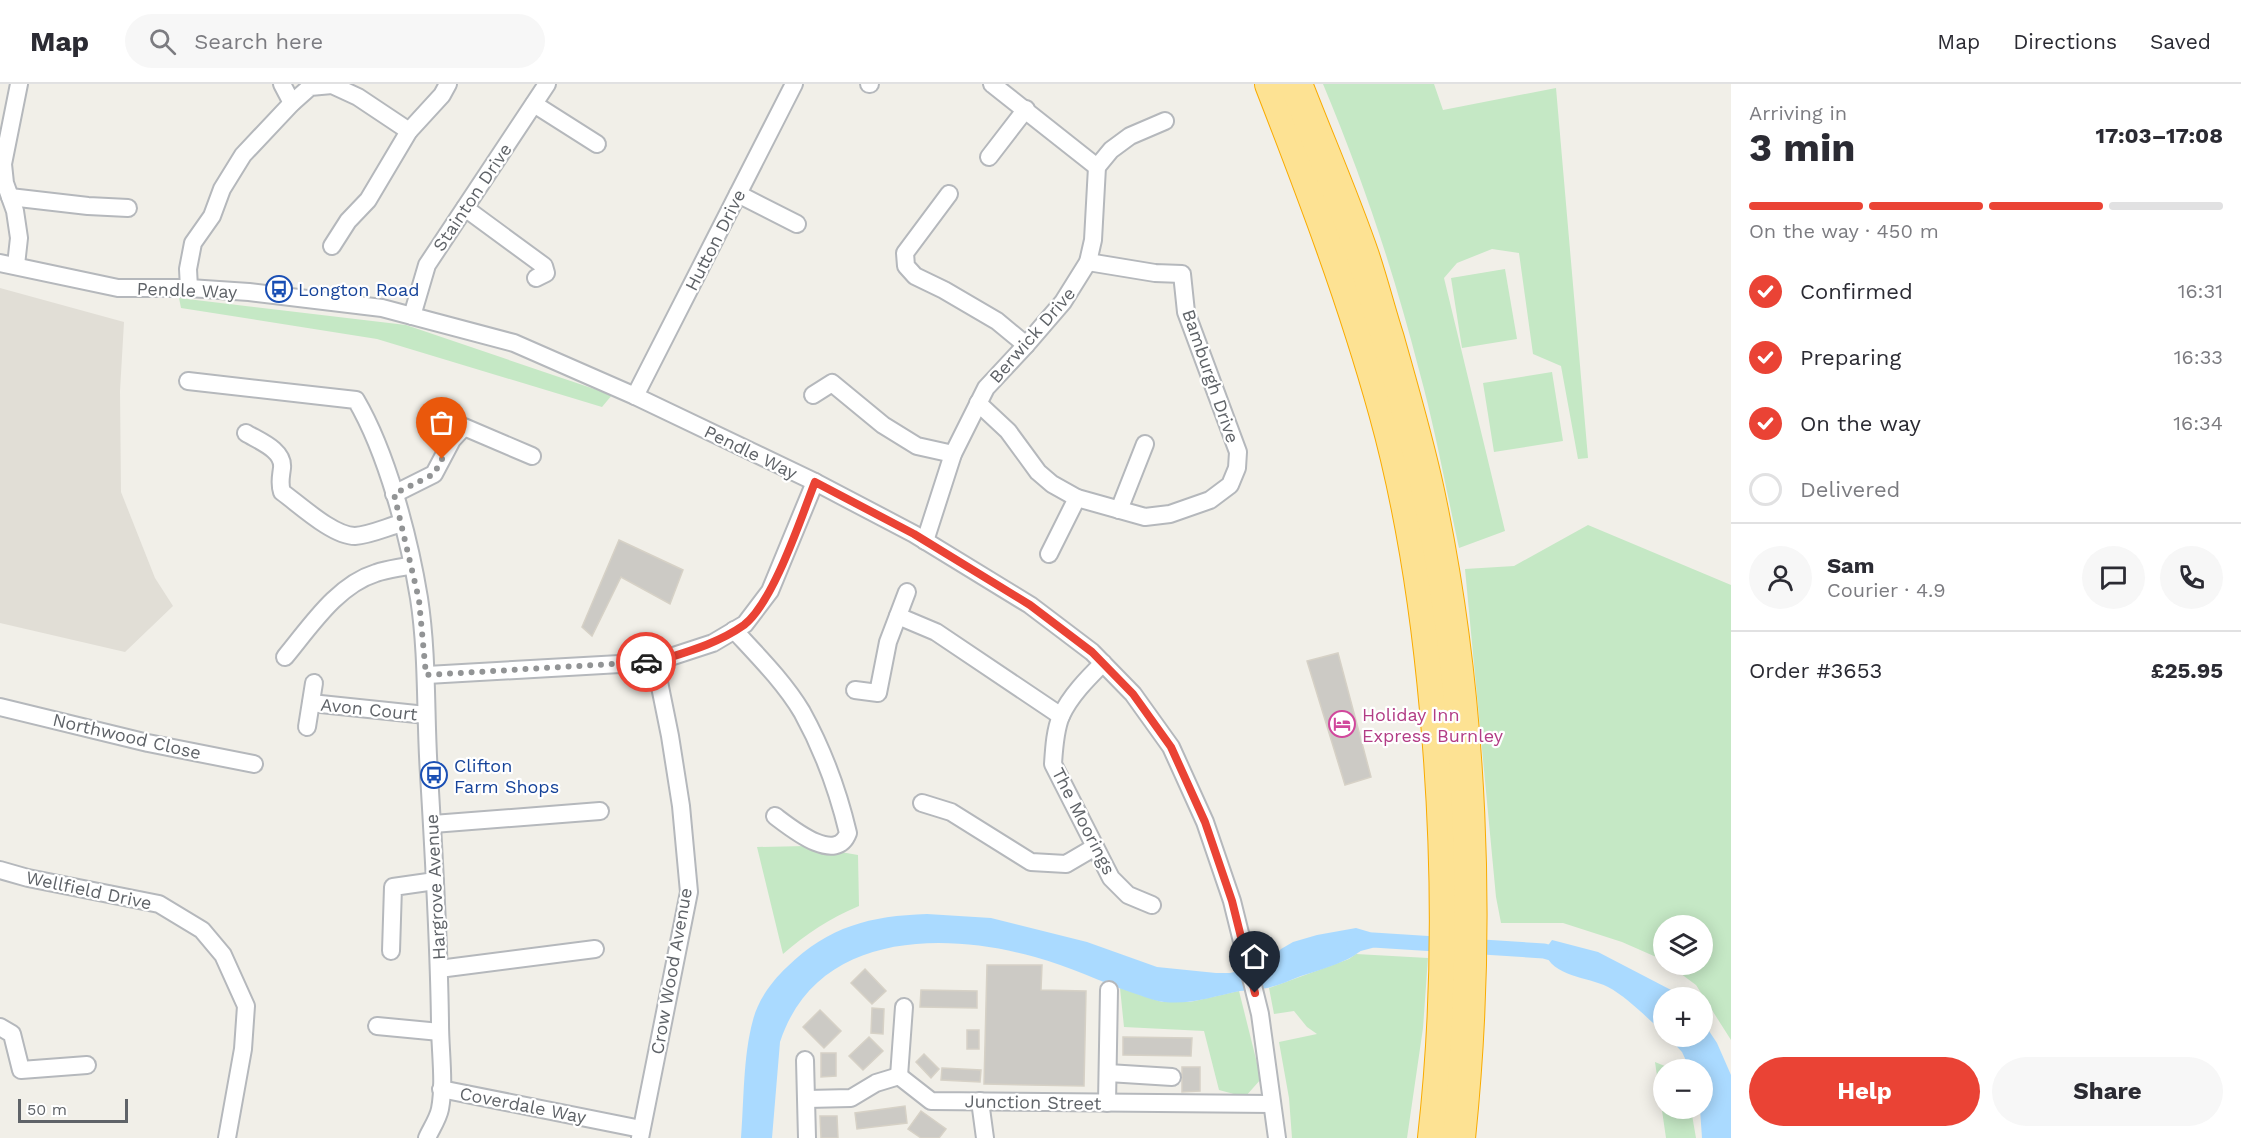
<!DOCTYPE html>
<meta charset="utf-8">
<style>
body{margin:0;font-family:"Work Sans",sans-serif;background:#f7f7f7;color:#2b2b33;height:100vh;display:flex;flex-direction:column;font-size:22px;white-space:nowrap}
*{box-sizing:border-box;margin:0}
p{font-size:20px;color:#7c7c81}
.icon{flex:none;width:33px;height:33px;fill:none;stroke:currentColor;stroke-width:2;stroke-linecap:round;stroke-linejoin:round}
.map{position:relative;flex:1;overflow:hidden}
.drawer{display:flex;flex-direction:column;background:#fff;width:510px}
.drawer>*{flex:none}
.fabs{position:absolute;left:1653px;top:831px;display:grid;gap:12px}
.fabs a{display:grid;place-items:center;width:60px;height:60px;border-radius:50%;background:#fff;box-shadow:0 3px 15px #0003;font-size:30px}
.scale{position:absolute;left:18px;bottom:15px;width:110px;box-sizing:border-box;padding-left:6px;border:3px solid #5f6368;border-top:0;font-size:16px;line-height:21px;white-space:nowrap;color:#5f6368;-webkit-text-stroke:4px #fff;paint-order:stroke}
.pin{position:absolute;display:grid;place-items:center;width:51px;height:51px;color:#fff;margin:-62px -26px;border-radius:50% 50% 50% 0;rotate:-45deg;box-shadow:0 0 6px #0007}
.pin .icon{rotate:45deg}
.courier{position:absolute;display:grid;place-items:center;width:60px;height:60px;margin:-30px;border:4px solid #ea4335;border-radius:50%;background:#fff;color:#222;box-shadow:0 2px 8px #0007}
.summary em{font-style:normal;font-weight:700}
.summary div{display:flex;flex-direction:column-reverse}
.summary{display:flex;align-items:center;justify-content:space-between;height:102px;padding:0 18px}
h1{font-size:39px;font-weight:700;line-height:45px}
.bar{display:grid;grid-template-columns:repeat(4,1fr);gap:9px 6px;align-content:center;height:72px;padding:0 18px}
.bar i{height:8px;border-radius:4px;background:#e1e1e2}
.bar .active{background:#ea4335}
.bar p{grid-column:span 4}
.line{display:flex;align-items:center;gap:15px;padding:0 18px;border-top:2px solid #e1e1e2}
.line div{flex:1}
.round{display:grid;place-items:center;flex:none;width:63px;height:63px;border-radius:32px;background:#f7f7f7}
ol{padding:0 18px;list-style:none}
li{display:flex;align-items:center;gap:18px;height:66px}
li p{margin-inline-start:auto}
li .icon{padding:6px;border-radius:50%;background:#ea4335;color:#fff;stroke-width:4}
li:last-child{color:#7c7c81}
li i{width:33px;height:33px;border:3px solid #e1e1e2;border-radius:50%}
.cta{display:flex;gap:12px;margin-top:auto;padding:12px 18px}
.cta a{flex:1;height:69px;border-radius:36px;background:#ea4335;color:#fff;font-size:24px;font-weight:700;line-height:69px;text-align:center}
.cta a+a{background:#f7f7f7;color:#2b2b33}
header{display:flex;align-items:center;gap:36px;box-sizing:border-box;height:84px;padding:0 30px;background:#fff;border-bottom:2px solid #e1e1e2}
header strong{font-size:28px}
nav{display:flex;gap:33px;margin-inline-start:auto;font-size:21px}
.search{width:420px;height:54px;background:#f7f7f7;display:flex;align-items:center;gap:15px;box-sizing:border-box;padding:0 21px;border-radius:33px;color:#7c7c81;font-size:22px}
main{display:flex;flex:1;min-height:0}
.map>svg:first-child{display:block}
.education{fill:#e1ded6}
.green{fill:#c5e8c5}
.water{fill:#aadaff}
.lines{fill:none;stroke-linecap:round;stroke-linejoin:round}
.canal{stroke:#aadaff;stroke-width:15}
.building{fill:#cccac5;stroke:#d6d1c6;stroke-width:1.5}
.street-casing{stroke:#b5b8bc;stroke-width:20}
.highway-casing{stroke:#f9ab00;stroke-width:34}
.street{stroke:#fff;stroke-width:16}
.highway{stroke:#fde293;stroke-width:32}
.done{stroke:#929495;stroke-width:6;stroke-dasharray:0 10.8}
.route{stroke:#ea4335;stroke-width:8}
.labels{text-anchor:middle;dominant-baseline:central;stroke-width:4.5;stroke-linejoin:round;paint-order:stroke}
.street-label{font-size:18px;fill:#5f6368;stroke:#fff}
.transit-label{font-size:18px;fill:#164399;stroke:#fff;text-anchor:start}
.hotel-label{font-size:18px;fill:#b23c85;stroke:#fff;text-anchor:start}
</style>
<header>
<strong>Map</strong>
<div class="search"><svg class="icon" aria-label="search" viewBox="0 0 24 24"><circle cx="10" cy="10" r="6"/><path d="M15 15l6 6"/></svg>Search here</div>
<nav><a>Map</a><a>Directions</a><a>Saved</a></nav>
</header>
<main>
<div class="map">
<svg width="1731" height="1054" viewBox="0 0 1731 1054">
<rect width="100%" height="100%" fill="#f1efe8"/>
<polygon class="education" points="0,204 124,238 120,307 121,408 155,494 173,522 125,568 0,539"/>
<g class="green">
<path d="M 1323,0 L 1434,0 L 1443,26 L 1556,4 L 1588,374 L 1578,375 L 1561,282 L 1533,270 L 1519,169 L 1492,165 L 1457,179 L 1444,194 L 1505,447 L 1459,464 C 1446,405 1435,344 1419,286 C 1394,188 1362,93 1323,0 Z"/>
<polygon points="1505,185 1517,255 1462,264 1451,194"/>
<polygon points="179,214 406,241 612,311 602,323 377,255 181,224"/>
<polygon points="1552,288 1563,357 1494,368 1483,299"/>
<polygon points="1588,441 1731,501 1731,956 1696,901 1669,881 1702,880 1702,842 1664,842 1663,876 1622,858 1563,839 1501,839 1496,813 1465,485 1514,482"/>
<path d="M 806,762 L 858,771 L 859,822 C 830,834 806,850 783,870 L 757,763 Z"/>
<polygon points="1356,870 1428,874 1423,944 1407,1054 1292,1054 1289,1014 1279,958 1317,950 1307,943 1294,927 1274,930 1269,904 1349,875"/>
<polygon points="1120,904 1162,918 1190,918 1239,907 1261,995 1245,1013 1219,1006 1204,947 1124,943"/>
<polygon points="1655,978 1672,985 1664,986 1664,1024 1691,1025 1696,1054 1666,1054"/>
</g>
<g class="water">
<path d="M 927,830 L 991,834 L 1087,858 L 1157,883 L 1216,889 L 1230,889 L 1266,881 L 1281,865 L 1293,858 L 1317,851 L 1356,844 L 1373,849 L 1373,856 C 1365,863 1357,871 1348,875 C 1333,882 1317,887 1301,892 C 1290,896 1278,902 1267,904 C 1258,906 1249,906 1240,907 C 1214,912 1191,921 1164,918 C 1154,917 1143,912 1133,909 C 1101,898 1069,882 1035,873 C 942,847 816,848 780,958 L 772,1054 L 741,1054 C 744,1017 743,972 753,936 C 758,916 772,897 787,883 C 829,842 870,832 927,830 Z"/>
<path d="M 1552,856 L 1598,868 L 1673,907 L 1680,913 L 1664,914 L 1663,948 C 1647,934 1627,913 1608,903 C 1587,892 1553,894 1544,867 Z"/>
<polygon points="1703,938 1717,959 1731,991 1731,1054 1702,1054 1700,1025 1702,1024 1702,986 1690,985 1682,968 1668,953 1702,952"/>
</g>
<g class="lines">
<polyline class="canal" points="1354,861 1373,856 1544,867 1562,872"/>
</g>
<g class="building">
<polygon points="619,456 683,486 670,520 621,493 592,552 582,543"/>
<polygon points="1338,569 1371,693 1345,701 1307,577"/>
<polygon points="987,881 1042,881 1041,906 1086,907 1084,1002 984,1000"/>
<polygon points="865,885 886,907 872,920 851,899"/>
<polygon points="921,906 977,907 977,924 920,923"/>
<polygon points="872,924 884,925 883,950 871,949"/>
<polygon points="820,926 841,947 824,964 803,943"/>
<rect x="967" y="946" width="12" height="19"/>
<polygon points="869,953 883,967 863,986 849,972"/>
<polygon points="1123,953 1192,954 1191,972 1123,971"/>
<polygon points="821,969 836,969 836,992 821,993"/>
<polygon points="924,970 939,985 931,994 916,978"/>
<polygon points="1182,983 1200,983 1200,1007 1182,1008"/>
<polygon points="942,984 981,986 980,998 941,996"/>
<polygon points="905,1022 907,1039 857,1045 855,1029"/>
<polygon points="921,1027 946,1045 939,1054 921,1054 908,1045"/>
<polygon points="820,1032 837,1032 838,1054 821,1054"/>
</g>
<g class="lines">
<defs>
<g id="street">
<polyline points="282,0 292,19"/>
<polyline points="869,0 870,0"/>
<polyline points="992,0 1097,83"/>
<polyline points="534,20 597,60"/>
<polyline points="989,73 1026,25"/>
<polyline points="738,110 797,140"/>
<polyline points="949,110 905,169 906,182 915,192 944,206 997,237 1026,261"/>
<polyline points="10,113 88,122 128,124"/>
<polyline points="465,124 544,182 546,189 536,194"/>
<polyline points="332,162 348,137 368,116 409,47 442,11 448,0"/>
<polyline points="0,179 118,204 189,204 249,208 382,224 514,259 635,312 815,398 914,450 1030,521 1092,568 1133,610 1171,663 1205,738 1232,817 1260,930 1277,1054"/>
<polyline points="16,181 19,154 15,127 5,99 3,80 19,0"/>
<polyline points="189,204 188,185 193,159 212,132 222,105 243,71 292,19 310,3 332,1 358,13 409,47"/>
<polyline points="412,232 427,181 547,0"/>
<path d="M 188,297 L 356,316 C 387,369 409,453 419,514 C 428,572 425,632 429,690 C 434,773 439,856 440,939 C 440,967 445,998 440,1025 C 438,1035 431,1045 427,1054"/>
<polyline points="813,311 832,299 883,341 917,362 953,370"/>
<polyline points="635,312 794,0"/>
<polyline points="978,319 1008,347 1038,388 1052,400 1077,414 1145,433 1170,430 1210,416 1230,401 1237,384 1238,368 1186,228 1182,190 1155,189 1088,178"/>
<path d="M 246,349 C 259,357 284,366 282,384 C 281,393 279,399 282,408 C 300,421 333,452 355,452 C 370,451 387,443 402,439"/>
<polyline points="394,410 434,390 452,356 464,343 532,372"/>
<polyline points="1119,426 1145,360"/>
<polyline points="925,457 953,370 986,304 1026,261 1063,218 1088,178 1093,156 1097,83 1111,66 1130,52 1165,37"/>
<polyline points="1049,470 1077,414"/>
<polyline points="898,532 936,548 1061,632"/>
<path d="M 734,546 C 758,572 784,598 802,628 C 823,666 838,707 848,749 C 836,781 791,744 775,732"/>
<path d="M 285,573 C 310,543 337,501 376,489 C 388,485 400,484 412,481"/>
<path d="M 1103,579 C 1088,594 1070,612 1061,632 C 1055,646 1054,665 1053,680 L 1111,794 L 1128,811 L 1152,821"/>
<polyline points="427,591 655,578 713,559 745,540 770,507 815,398"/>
<polyline points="855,606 878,609 888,558 907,508"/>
<polyline points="311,619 426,631"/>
<polyline points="0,623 148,659 254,680"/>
<polyline points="307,643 314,599"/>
<polyline points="922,719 951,728 1031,778 1066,780 1095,763"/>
<polyline points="433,740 600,727"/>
<polyline points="0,786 28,794 159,820 202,846 223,871 246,922 243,965 227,1054"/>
<polyline points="391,867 393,803 435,797"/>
<polyline points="439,885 595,865"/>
<polyline points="377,942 440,948"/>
<polyline points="0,943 12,950 21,986 87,981"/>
<polyline points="805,976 807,1054"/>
<polyline points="1108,989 1172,993"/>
<polyline points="899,992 904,923"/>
<polyline points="441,1005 641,1045"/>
<polyline points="807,1015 851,1014 876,999 899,992 931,1017 1272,1020"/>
<polyline points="980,1017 985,1054"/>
<polyline points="1107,1019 1109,906"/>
<polyline points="640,1054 689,808 681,722 670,652 655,578"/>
</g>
<g id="highway">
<path d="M 1271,0 C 1313,108 1354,216 1385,328 C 1412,425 1427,526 1436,626 C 1449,769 1450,912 1434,1054"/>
<path d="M 1296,0 C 1318,57 1343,114 1363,172 C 1372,199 1379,227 1388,255 C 1402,305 1417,356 1428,407 C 1472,614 1481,844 1459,1054"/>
</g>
</defs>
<use href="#street" class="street-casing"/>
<use href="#highway" class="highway-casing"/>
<use href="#street" class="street"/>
<use href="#highway" class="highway"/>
</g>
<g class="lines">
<polyline class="done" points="442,375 434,390 394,410 419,516 426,591 646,578"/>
<path class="route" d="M 646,578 L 655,578 C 686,568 717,560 744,541 C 773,519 801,434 815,398 L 914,450 L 1030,521 L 1092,568 L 1133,610 L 1171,663 L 1205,738 L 1232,817 L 1255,909"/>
</g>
<defs>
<symbol id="bus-ring" viewBox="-11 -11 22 22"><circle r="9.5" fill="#fff" stroke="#1a4fb4" stroke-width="1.5"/><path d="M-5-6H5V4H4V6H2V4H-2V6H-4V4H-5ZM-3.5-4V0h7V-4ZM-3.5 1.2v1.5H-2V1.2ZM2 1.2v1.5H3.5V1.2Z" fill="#1a4fb4"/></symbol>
<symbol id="hotel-ring" viewBox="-11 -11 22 22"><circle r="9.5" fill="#fff" stroke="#d1479c" stroke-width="1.5"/><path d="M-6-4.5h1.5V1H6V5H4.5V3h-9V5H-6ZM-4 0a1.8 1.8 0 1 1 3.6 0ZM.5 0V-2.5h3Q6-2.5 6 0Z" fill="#d1479c"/></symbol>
</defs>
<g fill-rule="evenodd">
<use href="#bus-ring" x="264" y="190" width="30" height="30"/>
<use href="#hotel-ring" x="1327" y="625" width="30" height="30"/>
<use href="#bus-ring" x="419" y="676" width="30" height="30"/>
</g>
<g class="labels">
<g class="street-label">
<text transform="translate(472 113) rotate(-56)">Stainton Drive</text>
<text transform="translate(715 156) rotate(-63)">Hutton Drive</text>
<text transform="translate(187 206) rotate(2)">Pendle Way</text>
<text transform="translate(1032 251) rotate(-49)">Berwick Drive</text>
<text transform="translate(1211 292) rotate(71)">Bamburgh Drive</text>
<text transform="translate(751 368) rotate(26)">Pendle Way</text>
<text transform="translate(369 625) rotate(6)">Avon Court</text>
<text transform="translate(127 652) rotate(13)">Northwood Close</text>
<text transform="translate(1084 737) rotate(63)">The Moorings</text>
<text transform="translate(435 803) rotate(-93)">Hargrove Avenue</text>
<text transform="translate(89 806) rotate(12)">Wellfield Drive</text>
<text transform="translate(671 887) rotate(-80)">Crow Wood Avenue</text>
<text transform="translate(1033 1018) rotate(1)">Junction Street</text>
<text transform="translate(523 1021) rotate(11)">Coverdale Way</text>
</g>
<g class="transit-label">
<text x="298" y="205">Longton Road</text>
<text x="454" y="681">Clifton<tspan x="454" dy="21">Farm Shops</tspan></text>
</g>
<g class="hotel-label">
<text x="1362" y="630">Holiday Inn<tspan x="1362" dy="21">Express Burnley</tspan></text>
</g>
</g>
</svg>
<div class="fabs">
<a><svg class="icon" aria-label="layers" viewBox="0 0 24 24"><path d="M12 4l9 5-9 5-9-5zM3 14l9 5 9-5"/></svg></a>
<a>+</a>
<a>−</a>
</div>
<div class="scale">50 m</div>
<div class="pin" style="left:442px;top:375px;background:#ea580c"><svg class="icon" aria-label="bag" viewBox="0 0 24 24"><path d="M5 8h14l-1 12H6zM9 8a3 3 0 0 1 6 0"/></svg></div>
<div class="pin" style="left:1255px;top:909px;background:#1f2937"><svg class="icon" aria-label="home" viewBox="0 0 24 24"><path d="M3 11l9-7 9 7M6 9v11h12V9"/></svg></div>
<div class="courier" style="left:646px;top:578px"><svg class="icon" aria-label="car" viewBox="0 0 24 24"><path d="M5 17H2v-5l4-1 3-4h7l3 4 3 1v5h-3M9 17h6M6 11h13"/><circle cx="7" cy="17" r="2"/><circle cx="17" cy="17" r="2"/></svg></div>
</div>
<section class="drawer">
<div class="summary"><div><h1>3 min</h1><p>Arriving in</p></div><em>17:03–17:08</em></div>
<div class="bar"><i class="active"></i><i class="active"></i><i class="active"></i><i></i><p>On the way · 450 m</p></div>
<ol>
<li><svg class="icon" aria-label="check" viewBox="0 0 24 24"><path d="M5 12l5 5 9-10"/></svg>Confirmed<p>16:31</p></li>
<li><svg class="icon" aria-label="check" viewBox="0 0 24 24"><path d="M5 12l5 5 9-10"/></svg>Preparing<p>16:33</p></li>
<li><svg class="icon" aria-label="check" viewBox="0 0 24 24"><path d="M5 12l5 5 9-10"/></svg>On the way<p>16:34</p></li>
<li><i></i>Delivered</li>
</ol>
<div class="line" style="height:108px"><a class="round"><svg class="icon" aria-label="person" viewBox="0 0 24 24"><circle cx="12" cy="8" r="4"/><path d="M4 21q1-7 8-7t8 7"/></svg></a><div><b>Sam</b><p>Courier · 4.9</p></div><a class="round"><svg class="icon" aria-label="chat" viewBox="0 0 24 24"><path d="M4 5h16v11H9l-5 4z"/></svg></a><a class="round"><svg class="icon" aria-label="phone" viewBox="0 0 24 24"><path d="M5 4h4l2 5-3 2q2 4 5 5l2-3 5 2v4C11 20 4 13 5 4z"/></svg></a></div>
<div class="line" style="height:78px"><div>Order #3653</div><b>£25.95</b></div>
<div class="cta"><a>Help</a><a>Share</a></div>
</section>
</main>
